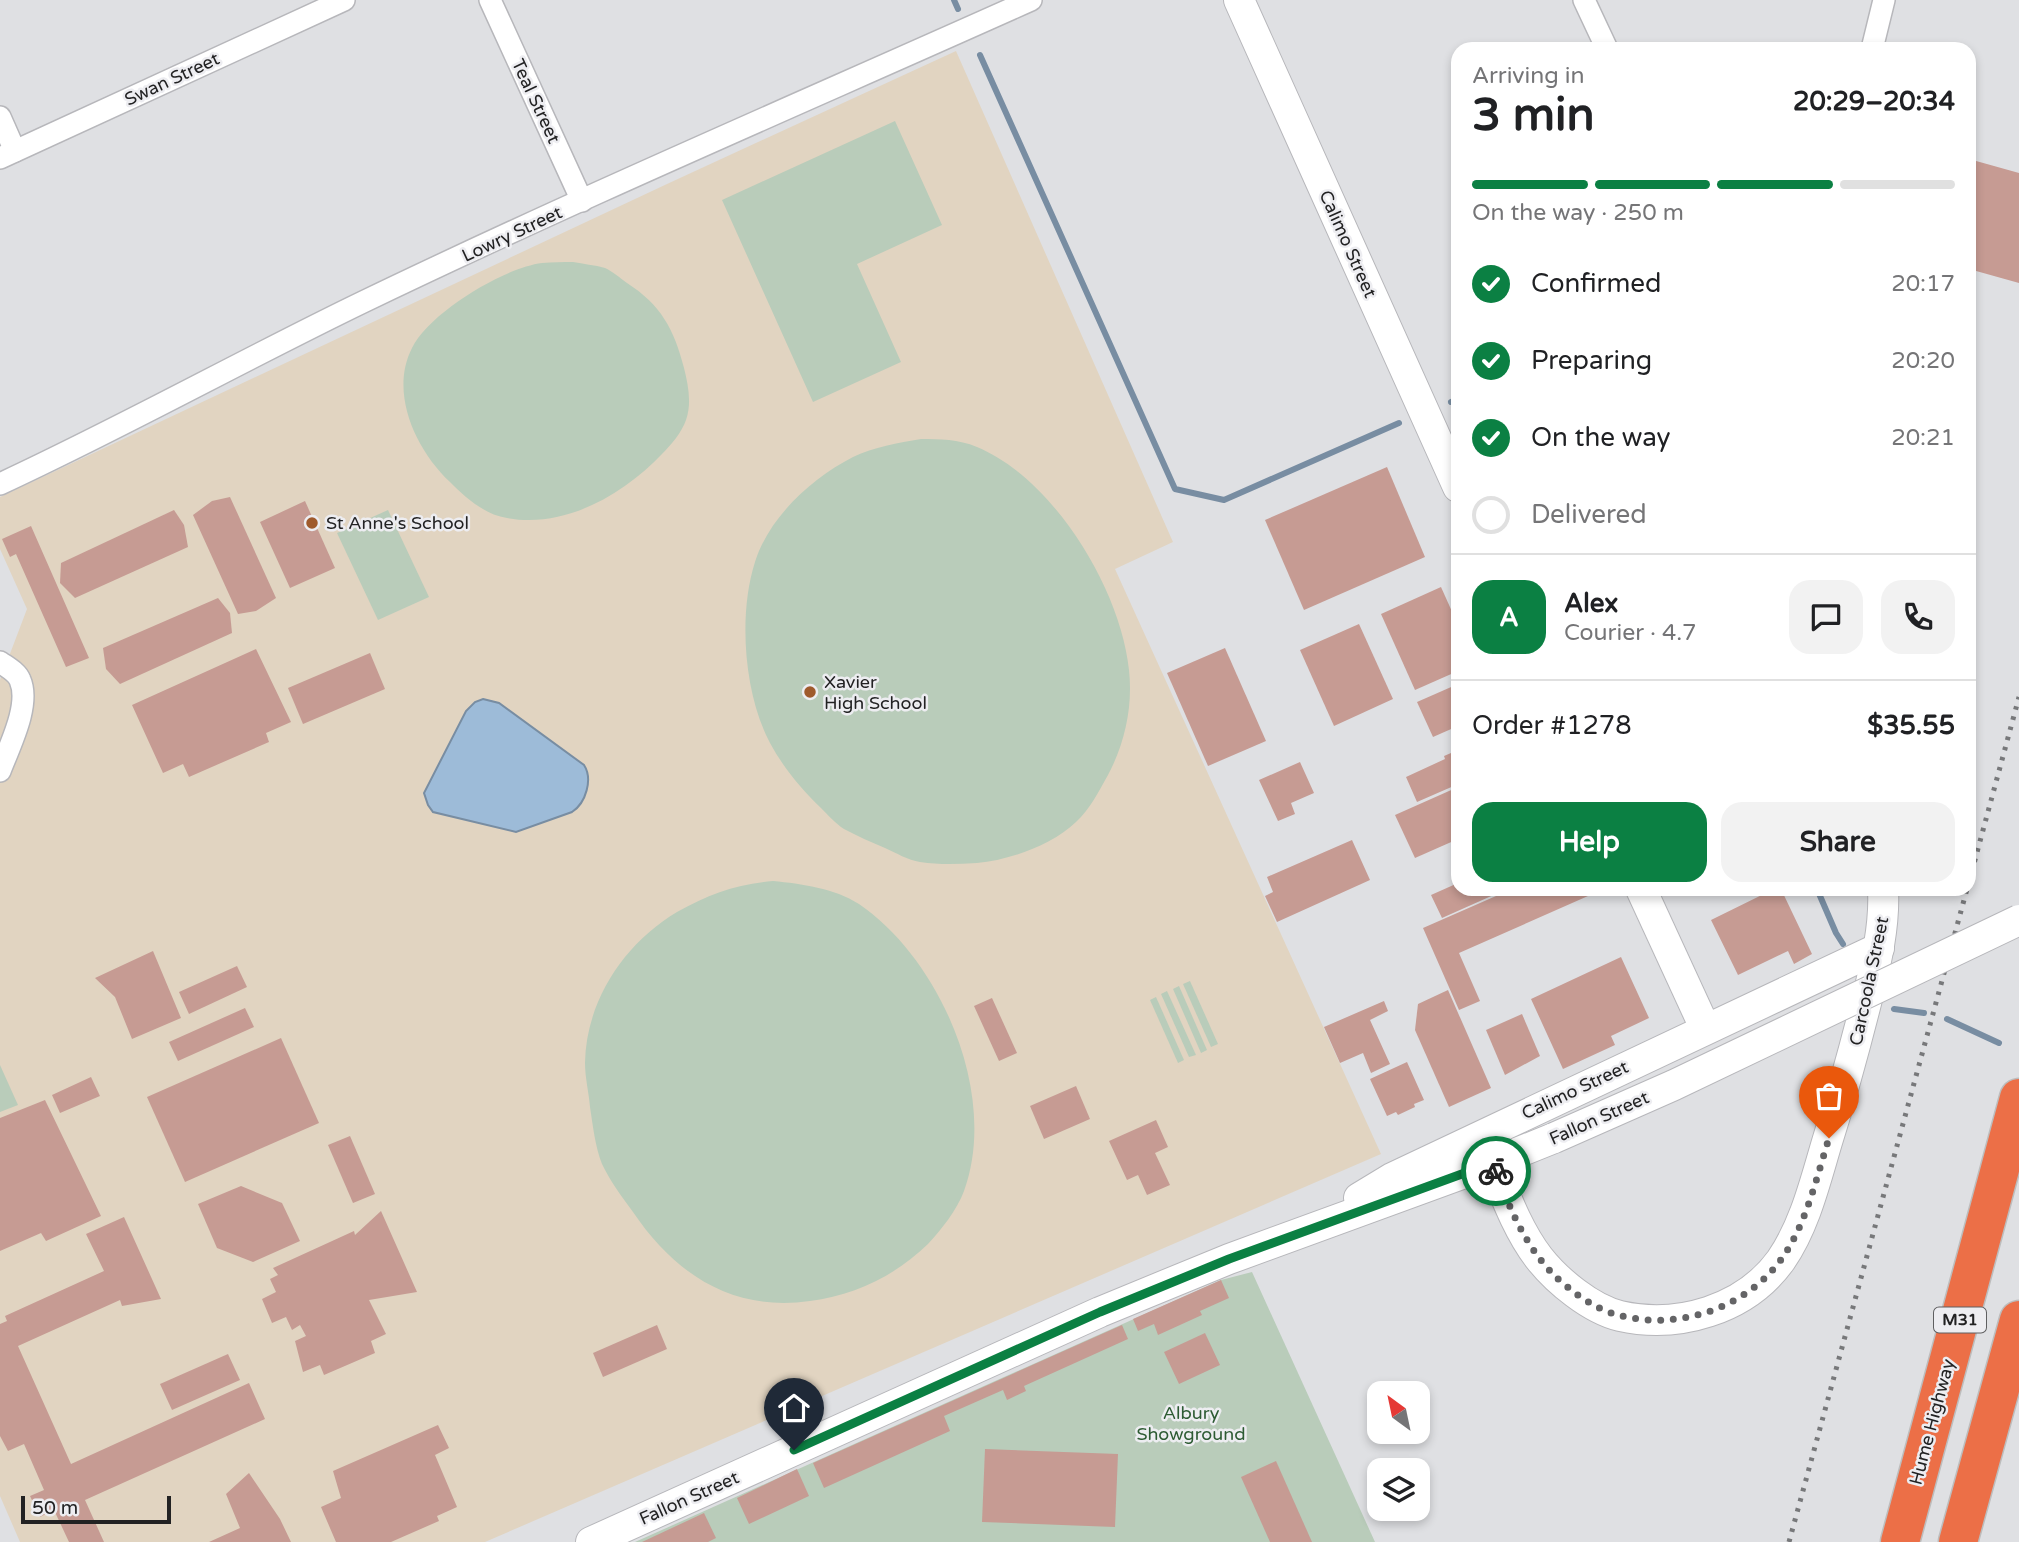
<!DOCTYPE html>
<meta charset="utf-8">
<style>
body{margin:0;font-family:"Varela Round",sans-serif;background:#f2f2f2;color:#202124;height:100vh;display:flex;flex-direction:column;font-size:26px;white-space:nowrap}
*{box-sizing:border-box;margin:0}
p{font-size:23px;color:#757577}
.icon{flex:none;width:38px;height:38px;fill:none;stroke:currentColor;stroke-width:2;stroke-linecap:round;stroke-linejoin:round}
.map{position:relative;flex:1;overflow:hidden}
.details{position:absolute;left:1451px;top:42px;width:525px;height:854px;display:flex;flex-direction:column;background:#fff;border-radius:21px;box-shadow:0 4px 10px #0003}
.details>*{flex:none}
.needle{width:46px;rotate:327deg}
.controls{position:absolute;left:1367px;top:1381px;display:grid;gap:14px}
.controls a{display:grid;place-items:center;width:63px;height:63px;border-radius:14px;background:#fff;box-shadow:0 4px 10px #0003;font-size:35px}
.scale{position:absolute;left:21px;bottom:18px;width:150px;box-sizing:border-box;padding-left:7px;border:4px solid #222223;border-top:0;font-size:19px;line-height:24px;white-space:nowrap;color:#222223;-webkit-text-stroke:5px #ededf1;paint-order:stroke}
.pin{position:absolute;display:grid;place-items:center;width:60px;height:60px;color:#fff;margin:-72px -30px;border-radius:50% 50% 50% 0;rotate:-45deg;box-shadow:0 0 7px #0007}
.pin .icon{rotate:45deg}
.courier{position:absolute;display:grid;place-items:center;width:70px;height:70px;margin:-35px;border:5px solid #0b8043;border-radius:50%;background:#fff;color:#222;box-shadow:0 2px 9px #0007}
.overview em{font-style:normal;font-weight:700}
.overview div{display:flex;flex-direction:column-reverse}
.overview{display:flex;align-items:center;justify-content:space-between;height:119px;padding:0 21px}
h1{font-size:46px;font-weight:700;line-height:52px}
.bar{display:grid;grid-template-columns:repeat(4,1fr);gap:10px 7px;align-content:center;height:84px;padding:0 21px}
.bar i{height:9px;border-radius:5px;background:#e0e0e0}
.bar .on{background:#0b8043}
.bar p{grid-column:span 4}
.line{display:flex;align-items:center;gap:18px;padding:0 21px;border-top:2px solid #e0e0e0}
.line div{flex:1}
.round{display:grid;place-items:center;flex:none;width:74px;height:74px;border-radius:21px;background:#f2f2f2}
ol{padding:0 21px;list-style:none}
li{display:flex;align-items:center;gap:21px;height:77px}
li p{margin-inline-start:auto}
li .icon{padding:7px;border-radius:50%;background:#0b8043;color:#fff;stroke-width:4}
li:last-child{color:#757577}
li i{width:38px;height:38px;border:4px solid #e0e0e0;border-radius:50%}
.action{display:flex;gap:14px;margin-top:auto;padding:14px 21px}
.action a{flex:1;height:80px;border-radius:21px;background:#0b8043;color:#fff;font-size:28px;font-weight:700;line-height:80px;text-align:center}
.action a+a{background:#f2f2f2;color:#202124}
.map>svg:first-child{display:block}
.education{fill:#e1d4c1}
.green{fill:#b9ccba}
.water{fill:#9dbbd8;stroke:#788da2;stroke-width:2}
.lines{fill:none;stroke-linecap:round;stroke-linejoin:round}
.stream{stroke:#788da2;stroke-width:6}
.building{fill:#c69b93}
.street-casing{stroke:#b7b7bb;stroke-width:24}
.secondary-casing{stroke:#b7b7bb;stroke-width:32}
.highway-casing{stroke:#bdbdbd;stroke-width:41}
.street{stroke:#fff;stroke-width:21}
.secondary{stroke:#fff;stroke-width:30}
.highway{stroke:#ec6f47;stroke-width:38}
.rail{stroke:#77787a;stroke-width:5;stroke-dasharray:3.5 7;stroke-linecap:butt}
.secondary-bridge-casing{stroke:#b7b7bb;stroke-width:32;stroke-linecap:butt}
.secondary-bridge{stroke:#fff;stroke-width:30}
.done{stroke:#646466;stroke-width:7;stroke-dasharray:0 12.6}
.route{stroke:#0b8043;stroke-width:9}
.poi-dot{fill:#9f5a2c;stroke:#ededf1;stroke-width:2.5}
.labels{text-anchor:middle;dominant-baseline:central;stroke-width:5;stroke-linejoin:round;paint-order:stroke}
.shield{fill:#ededf1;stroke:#5f5f61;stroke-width:2}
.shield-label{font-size:16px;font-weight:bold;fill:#222223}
.street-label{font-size:18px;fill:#222223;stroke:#ededf1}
.poi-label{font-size:18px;fill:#222223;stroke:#ededf1;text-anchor:start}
.park-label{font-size:18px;fill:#2d5b33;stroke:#ededf1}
</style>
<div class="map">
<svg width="2019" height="1542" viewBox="0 0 2019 1542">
<rect width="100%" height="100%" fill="#dfe0e3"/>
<polygon class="education" points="956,51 1173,542 1115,569 1381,1154 485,1542 20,1542 0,1496 0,680 27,609 0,549 0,497 667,184"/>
<g class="green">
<polygon points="895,121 942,225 857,264 901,362 813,402 722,200"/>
<path d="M 573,262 C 583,264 595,265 605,268 C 612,271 620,278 627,283 C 661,305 674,329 684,368 C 688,384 692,403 686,420 C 682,432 671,445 662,454 C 624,494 565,529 507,518 C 485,515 465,497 450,482 C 416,450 389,393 412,348 C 429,313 503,268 542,263 C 552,262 563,262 573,262 Z"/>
<path d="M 921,439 C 940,439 958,439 977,447 C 1054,479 1121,590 1129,670 C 1133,706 1125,743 1108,775 C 1099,791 1090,809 1076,822 C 1052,845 1010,860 977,863 C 958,864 940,865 920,862 C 908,860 896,853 885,848 C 871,842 857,836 844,829 C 836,824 828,815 821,808 C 801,789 783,767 770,743 C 744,694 738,615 755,562 C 769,517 812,478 853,457 C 874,447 898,443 921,439 Z"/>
<polygon points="388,510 429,597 378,620 337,533"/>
<path d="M 773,881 C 802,884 834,888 859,904 C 941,960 999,1095 964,1191 C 957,1210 941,1230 928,1244 C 895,1276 855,1295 810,1301 C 732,1312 675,1274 633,1212 C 622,1197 610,1181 602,1164 C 595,1146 593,1126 590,1107 C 589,1093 585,1078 585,1063 C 586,1000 625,943 677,912 C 709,894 737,884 773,881 Z"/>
<polygon points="1190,981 1218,1044 1211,1047 1183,984"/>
<polygon points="1179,986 1207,1050 1201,1053 1173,989"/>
<polygon points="1167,991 1196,1055 1189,1057 1161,994"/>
<polygon points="1156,997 1184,1060 1178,1063 1150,1000"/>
<polygon points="0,1065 18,1105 0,1112"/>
<polygon points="1252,1272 1375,1542 635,1542 1221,1280"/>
</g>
<path class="water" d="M 483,699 L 499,703 L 584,765 C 593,779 586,803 572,812 L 516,832 L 433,812 L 428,805 L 424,793 L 466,711 L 475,702 Z"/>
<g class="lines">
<g class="stream">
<polyline points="954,0 958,9"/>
<polyline points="980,55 1175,489 1224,500 1399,423"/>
<polyline points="1451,402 1458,399"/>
<polyline points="1817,889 1836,933 1843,944"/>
<polyline points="1894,1009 1924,1013"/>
<polyline points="1947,1019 1999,1043"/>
</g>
</g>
<g class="building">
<polygon points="1969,159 2019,173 2019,283 1969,269"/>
<polygon points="1387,467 1425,557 1304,610 1265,520"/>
<polygon points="230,497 276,598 256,611 238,614 193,515 212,501"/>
<polygon points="305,501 335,568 290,588 260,522"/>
<polygon points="174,510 184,525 188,547 75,598 60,583 61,563"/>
<polygon points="31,526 89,658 66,667 16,554 10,557 2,539"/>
<polygon points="1441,587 1458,625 1458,671 1415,690 1381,614"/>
<polygon points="218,598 230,613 232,633 120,684 106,669 103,648"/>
<polygon points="1359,624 1393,699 1334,726 1300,650"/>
<polygon points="1225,648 1266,741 1208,766 1167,673"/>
<polygon points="256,649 291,722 266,733 269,742 189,777 183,764 163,773 132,705"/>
<polygon points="370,653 385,689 303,724 288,688"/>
<polygon points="1458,684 1458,726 1433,737 1417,702"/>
<polygon points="1458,750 1458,781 1455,783 1456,785 1417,802 1406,777 1445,759 1444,756"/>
<polygon points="1300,762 1314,793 1291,803 1295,814 1278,821 1259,780"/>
<polygon points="1458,787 1458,839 1415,858 1395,815"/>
<polygon points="1352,840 1370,880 1277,922 1265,896 1273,892 1267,877"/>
<polygon points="1458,883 1458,889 1507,889 1442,918 1431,895"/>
<polygon points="1512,889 1585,889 1588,896 1459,953 1480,1001 1459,1010 1423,928"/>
<polygon points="1774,889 1781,889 1812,954 1794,964 1788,951 1738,975 1711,920"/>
<polygon points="153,951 181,1018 132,1039 115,997 95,978"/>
<polygon points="1621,957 1649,1018 1611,1036 1615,1045 1563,1069 1531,999"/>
<polygon points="237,966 247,987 189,1014 179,992"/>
<polygon points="1448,990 1491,1088 1449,1107 1415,1030 1418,1004"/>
<polygon points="992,998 1017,1053 999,1061 974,1006"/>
<polygon points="1384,1001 1388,1011 1370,1020 1390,1064 1371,1073 1363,1053 1340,1063 1324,1027"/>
<polygon points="245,1008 254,1027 178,1061 169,1042"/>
<polygon points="1522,1014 1540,1056 1505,1075 1486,1030"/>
<polygon points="281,1038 319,1123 185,1182 147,1097"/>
<polygon points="1407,1062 1424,1100 1414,1104 1415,1107 1398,1115 1396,1112 1387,1116 1370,1079"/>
<polygon points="91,1077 100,1096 60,1113 52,1095"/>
<polygon points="1076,1086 1090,1119 1044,1139 1030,1106"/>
<polygon points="45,1100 101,1216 46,1241 41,1233 0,1251 0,1118"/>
<polygon points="1156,1120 1168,1147 1155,1153 1170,1185 1147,1195 1138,1175 1127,1180 1109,1141"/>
<polygon points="350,1136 375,1194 353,1203 328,1145"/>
<polygon points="241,1186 282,1203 300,1241 253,1262 217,1248 198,1204"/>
<polygon points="381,1211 417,1292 369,1300 386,1334 371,1341 375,1353 324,1375 320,1365 303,1372 295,1341 306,1336 300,1325 292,1330 286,1317 272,1323 262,1299 276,1292 270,1279 278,1275 273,1268 354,1231 355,1235"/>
<polygon points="124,1217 161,1299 122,1306 120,1300 18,1346 71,1464 249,1383 265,1419 85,1500 104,1542 69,1542 54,1510 40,1517 30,1496 44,1490 24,1444 8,1451 0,1436 0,1324 7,1321 5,1316 104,1271 86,1234"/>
<polygon points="1221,1280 1229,1298 1200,1311 1202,1315 1158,1335 1154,1324 1138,1331 1133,1319"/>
<polygon points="657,1325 667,1349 603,1377 593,1353"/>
<polygon points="1122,1325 1128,1339 1024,1386 1026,1391 1007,1400 1003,1390 944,1416 950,1431 824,1488 813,1463"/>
<polygon points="1205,1333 1220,1365 1179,1384 1164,1352"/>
<polygon points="228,1354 240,1380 172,1410 160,1384"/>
<polygon points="438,1425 449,1448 435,1455 457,1507 437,1516 439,1521 391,1542 336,1542 321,1507 341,1498 333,1471"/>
<polygon points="985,1449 1118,1454 1115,1527 982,1522"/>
<polygon points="1276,1461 1312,1542 1270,1542 1241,1477"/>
<polygon points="797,1469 809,1496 749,1524 737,1498"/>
<polygon points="249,1473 280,1519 291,1542 209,1542 240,1528 226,1494"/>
<polygon points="704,1513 716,1538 708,1542 642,1542"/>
</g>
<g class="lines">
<defs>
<g id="street">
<polyline points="490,0 582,201"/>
<polyline points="1584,0 1607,49"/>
<polyline points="1872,49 1884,0"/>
<polyline points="0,117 15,151"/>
<polyline points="0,158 344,0"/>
<path d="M 0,484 C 123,427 241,361 363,302 C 583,196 808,100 1031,0"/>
<path d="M 0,662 C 7,667 17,672 20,680 C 31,705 9,747 0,771"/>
</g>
<g id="secondary">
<polyline points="1239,0 1458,487"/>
<polyline points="1641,889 1705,1028"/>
<path d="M 1492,1163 C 1505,1195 1518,1231 1539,1258 C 1557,1281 1591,1309 1620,1316 C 1678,1329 1745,1310 1781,1260 C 1805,1225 1815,1182 1827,1142 C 1842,1094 1855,1047 1867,999 C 1876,963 1885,926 1883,889"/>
<polyline points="1359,1198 1392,1178 1879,948"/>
<polyline points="591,1542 1100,1312 1229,1259 1492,1163 1554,1138"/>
</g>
<g id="highway">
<polyline points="1900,1542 2019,1098"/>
<polyline points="1958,1542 2019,1320"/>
</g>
</defs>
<use href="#street" class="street-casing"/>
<use href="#secondary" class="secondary-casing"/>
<use href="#highway" class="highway-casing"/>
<use href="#street" class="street"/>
<use href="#secondary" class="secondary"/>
<use href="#highway" class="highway"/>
<g class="rail">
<polyline points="1969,882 2019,697"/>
<polyline points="1789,1542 1967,889"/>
</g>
<defs>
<polyline id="secondary-bridge" points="1554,1138 1674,1085 2019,920"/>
</defs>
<use href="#secondary-bridge" class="secondary-bridge-casing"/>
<use href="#secondary-bridge" class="secondary-bridge"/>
</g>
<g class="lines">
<path class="done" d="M 1496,1171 C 1509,1207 1525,1245 1552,1273 C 1569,1290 1594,1309 1618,1315 C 1677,1331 1744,1309 1780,1261 C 1806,1226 1816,1179 1829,1138"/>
<polyline class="route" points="794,1450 1100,1312 1229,1259 1492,1163 1496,1171"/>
</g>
<g class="poi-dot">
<circle cx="312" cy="523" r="7"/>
<circle cx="810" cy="692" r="7"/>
</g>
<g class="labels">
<rect class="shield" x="1934" y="1307.5" width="52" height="25" rx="5"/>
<g class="shield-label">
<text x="1960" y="1320">M31</text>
</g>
<g class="street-label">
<text transform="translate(172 79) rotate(-25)">Swan Street</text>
<text transform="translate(536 101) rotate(65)">Teal Street</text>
<text transform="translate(512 234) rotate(-25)">Lowry Street</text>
<text transform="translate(1348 244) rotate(66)">Calimo Street</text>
<text transform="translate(1869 981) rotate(-78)">Carcoola Street</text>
<text transform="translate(1575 1090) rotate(-25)">Calimo Street</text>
<text transform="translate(1599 1118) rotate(-24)">Fallon Street</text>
<text transform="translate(1932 1422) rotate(-75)">Hume Highway</text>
<text transform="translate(689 1498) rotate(-24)">Fallon Street</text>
</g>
<g class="poi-label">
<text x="326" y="523">St Anne's School</text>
<text x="824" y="682">Xavier<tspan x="824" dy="21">High School</tspan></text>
</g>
<g class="park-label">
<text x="1191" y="1413">Albury<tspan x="1191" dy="21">Showground</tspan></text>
</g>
</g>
</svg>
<div class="controls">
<a><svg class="needle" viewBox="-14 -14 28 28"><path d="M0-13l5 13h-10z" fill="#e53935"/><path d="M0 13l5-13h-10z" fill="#757577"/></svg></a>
<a><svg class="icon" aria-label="layers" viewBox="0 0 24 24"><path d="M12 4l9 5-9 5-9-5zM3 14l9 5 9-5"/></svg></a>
</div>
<div class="scale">50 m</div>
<div class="pin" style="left:1829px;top:1138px;background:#ea580c"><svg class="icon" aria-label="bag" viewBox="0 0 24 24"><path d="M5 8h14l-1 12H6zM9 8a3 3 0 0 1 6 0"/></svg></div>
<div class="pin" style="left:794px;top:1450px;background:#1f2937"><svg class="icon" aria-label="home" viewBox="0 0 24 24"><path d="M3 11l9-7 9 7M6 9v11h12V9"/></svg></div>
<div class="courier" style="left:1496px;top:1171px"><svg class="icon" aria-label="bike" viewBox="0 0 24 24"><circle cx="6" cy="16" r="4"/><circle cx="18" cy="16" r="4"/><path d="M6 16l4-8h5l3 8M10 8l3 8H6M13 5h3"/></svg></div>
<section class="details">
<div class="overview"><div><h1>3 min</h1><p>Arriving in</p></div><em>20:29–20:34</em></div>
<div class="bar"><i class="on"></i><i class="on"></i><i class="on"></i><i></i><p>On the way · 250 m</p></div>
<ol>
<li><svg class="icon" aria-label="check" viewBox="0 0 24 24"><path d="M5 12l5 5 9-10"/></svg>Confirmed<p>20:17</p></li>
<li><svg class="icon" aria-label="check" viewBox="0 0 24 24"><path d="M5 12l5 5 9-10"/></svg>Preparing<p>20:20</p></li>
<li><svg class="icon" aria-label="check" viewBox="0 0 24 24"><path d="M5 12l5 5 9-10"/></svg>On the way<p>20:21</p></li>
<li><i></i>Delivered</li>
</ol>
<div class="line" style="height:126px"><b class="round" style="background:#0b8043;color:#fff">A</b><div><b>Alex</b><p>Courier · 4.7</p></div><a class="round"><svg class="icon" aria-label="chat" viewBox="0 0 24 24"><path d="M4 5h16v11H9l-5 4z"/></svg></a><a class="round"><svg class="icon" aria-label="phone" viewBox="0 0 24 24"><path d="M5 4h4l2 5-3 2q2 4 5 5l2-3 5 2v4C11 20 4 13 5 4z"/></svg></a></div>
<div class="line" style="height:91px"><div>Order #1278</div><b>$35.55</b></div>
<div class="action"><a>Help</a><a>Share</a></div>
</section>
</div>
